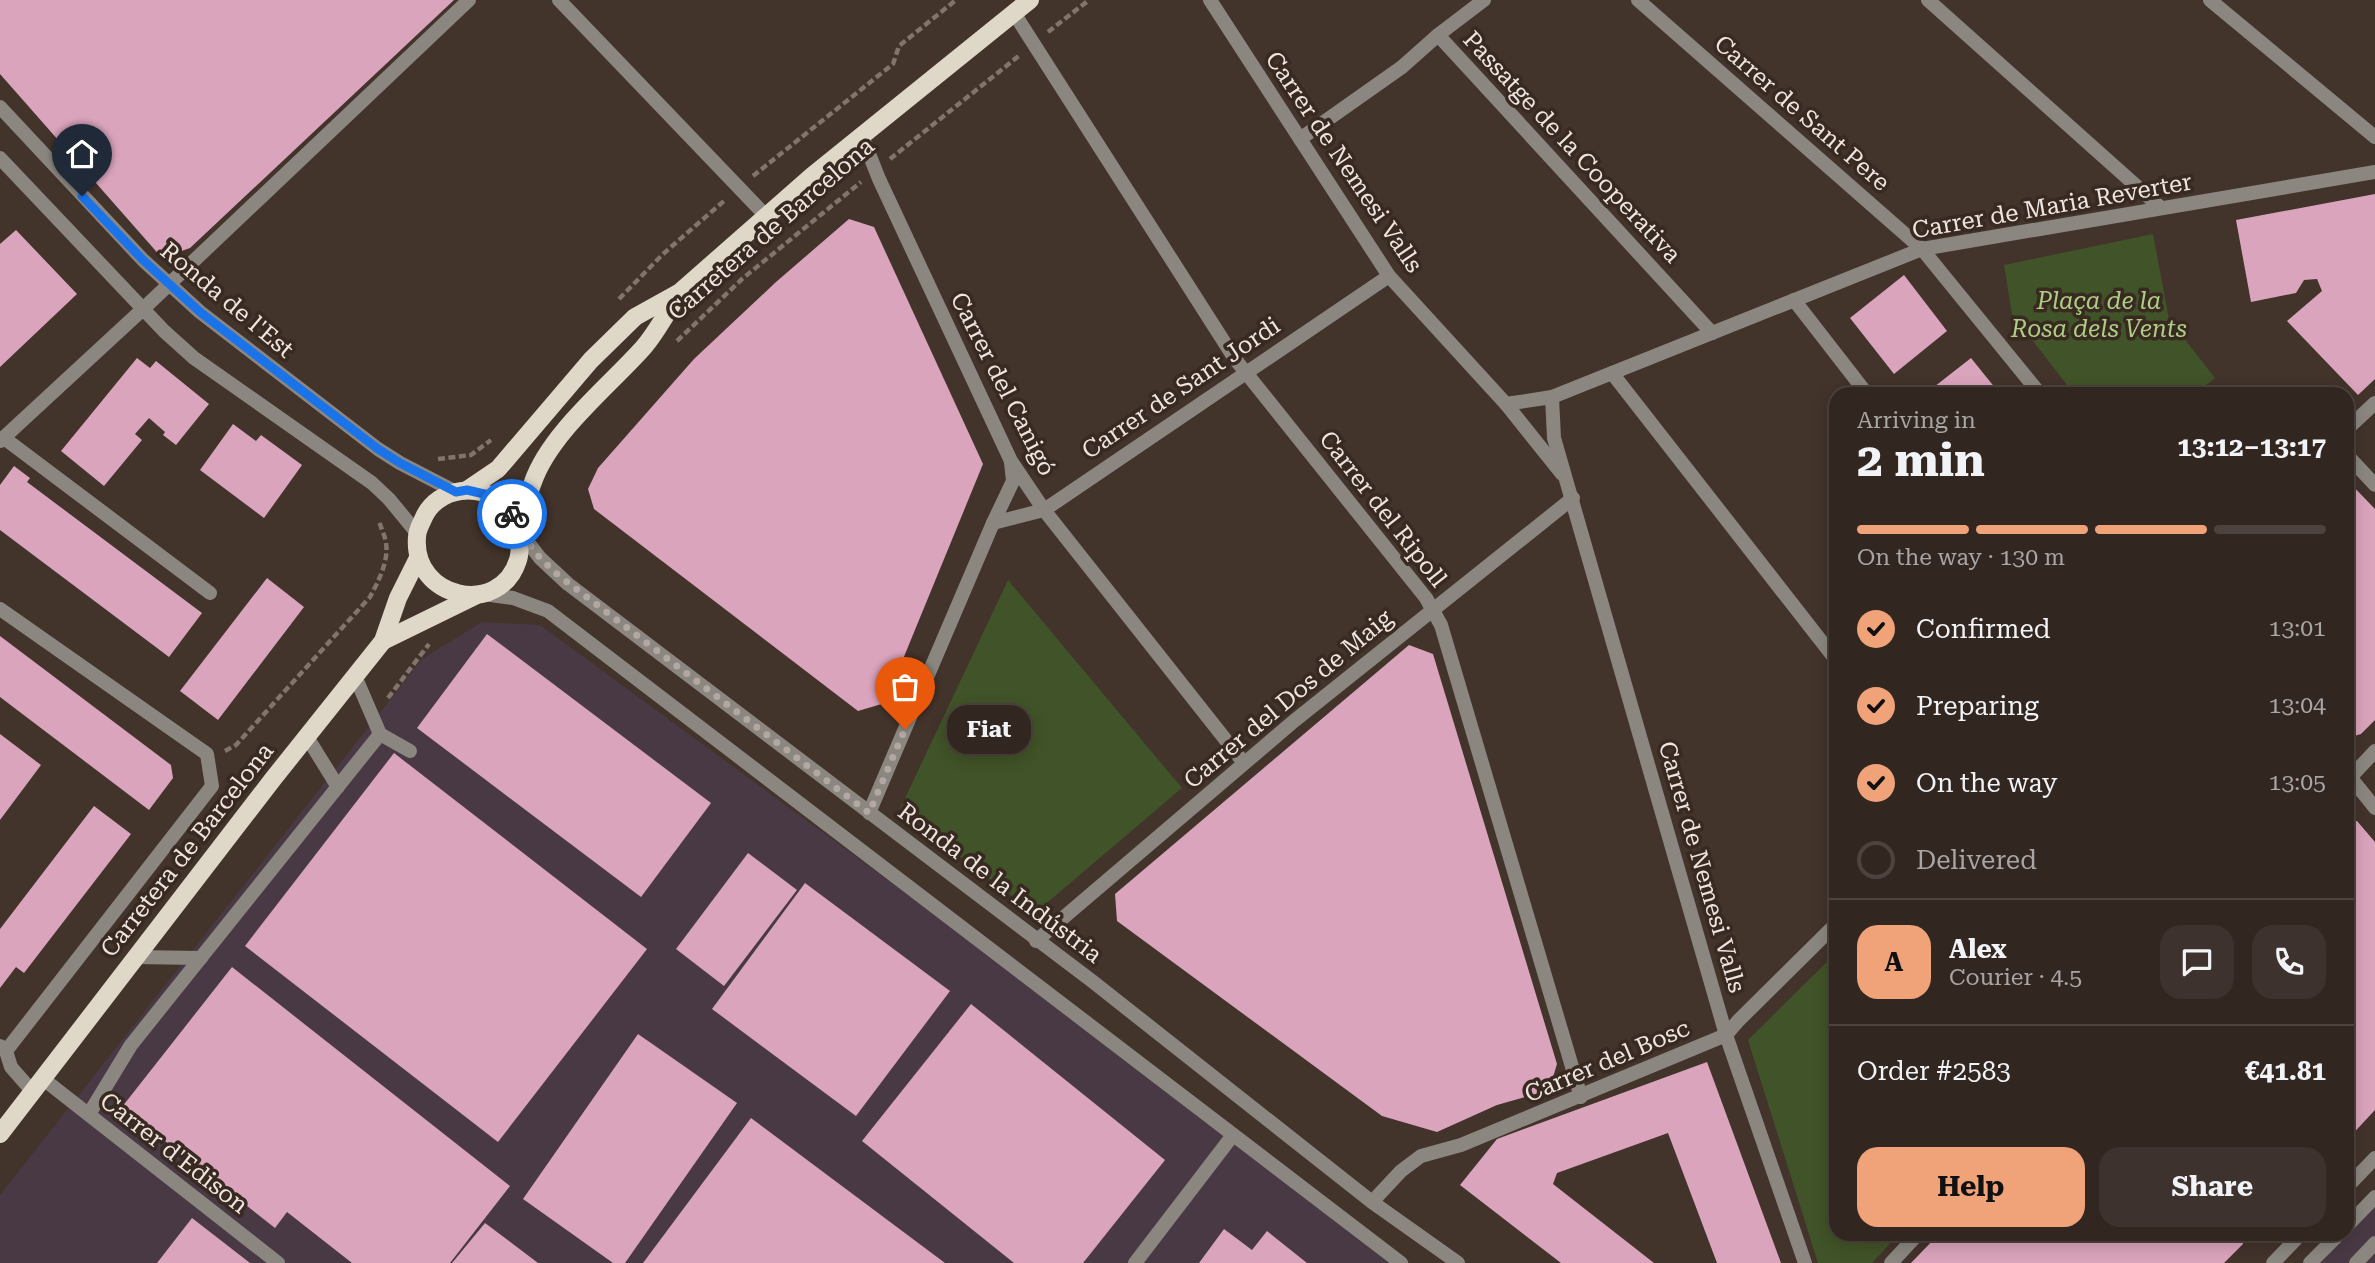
<!DOCTYPE html>
<meta charset="utf-8">
<style>
body{margin:0;font-family:"Roboto Serif",serif;background:#3d322d;color:#f1f3f6;height:100vh;display:flex;flex-direction:column;font-size:26px;white-space:nowrap}
*{box-sizing:border-box;margin:0}
p{font-size:23px;color:#a8a5a5}
.icon{flex:none;width:38px;height:38px;fill:none;stroke:currentColor;stroke-width:2;stroke-linecap:round;stroke-linejoin:round}
.map{position:relative;flex:1;overflow:hidden}
.side{position:absolute;left:1829px;top:387px;width:525px;height:854px;display:flex;flex-direction:column;background:#322620;border-radius:21px;box-shadow:0 4px 18px #0003,0 0 0 2px #4d433e}
.side>*{flex:none}
.pin{position:absolute;display:grid;place-items:center;width:60px;height:60px;color:#fff;margin:-72px -30px;border-radius:50% 50% 50% 0;rotate:-45deg;box-shadow:0 0 7px #0007}
.pin .icon{rotate:45deg}
.courier{position:absolute;display:grid;place-items:center;width:70px;height:70px;margin:-35px;border:5px solid #1a73e8;border-radius:50%;background:#fff;color:#222;box-shadow:0 2px 9px #0007}
.bubble{position:absolute;height:49px;border-radius:21px;background:#322620;box-shadow:0 4px 18px #0003,0 0 0 2px #4d433e;font-size:23px;font-weight:700;line-height:49px;text-align:center}
.headline em{font-style:normal;font-weight:700}
.headline div{display:flex;flex-direction:column-reverse}
.headline{display:flex;align-items:center;justify-content:space-between;height:119px;padding:0 28px}
h1{font-size:46px;font-weight:700;line-height:52px}
.bar{display:grid;grid-template-columns:repeat(4,1fr);gap:10px 7px;align-content:center;height:84px;padding:0 28px}
.bar i{height:9px;border-radius:5px;background:#4d433e}
.bar .selected{background:#f0a279}
.bar p{grid-column:span 4}
.line{display:flex;align-items:center;gap:18px;padding:0 28px;border-top:2px solid #4d433e}
.line div{flex:1}
.round{display:grid;place-items:center;flex:none;width:74px;height:74px;border-radius:21px;background:#3d322d}
ol{padding:0 28px;list-style:none}
li{display:flex;align-items:center;gap:21px;height:77px}
li p{margin-inline-start:auto}
li .icon{padding:7px;border-radius:50%;background:#f0a279;color:#111;stroke-width:4}
li:last-child{color:#a8a5a5}
li i{width:38px;height:38px;border:4px solid #4d433e;border-radius:50%}
.cta{display:flex;gap:14px;margin-top:auto;padding:14px 28px}
.cta a{flex:1;height:80px;border-radius:21px;background:#f0a279;color:#111;font-size:28px;font-weight:700;line-height:80px;text-align:center}
.cta a+a{background:#3d322d;color:#f1f3f6}
.map>svg:first-child{display:block}
.industrial{fill:#493944}
.green{fill:#415328}
.building{fill:#daa4bc}
.lines{fill:none;stroke-linecap:round;stroke-linejoin:round}
.path{stroke:#81746d;stroke-width:4.5;stroke-dasharray:7 3.5;stroke-linecap:butt}
.pedestrian{stroke:#8b8780;stroke-width:14}
.minor{stroke:#8b8780;stroke-width:14}
.tertiary{stroke:#8b8780;stroke-width:14}
.primary{stroke:#dfd8c8;stroke-width:18}
.done{stroke:#b2a7a1;stroke-width:7;stroke-dasharray:0 12.6}
.route{stroke:#1a73e8;stroke-width:9}
.labels{text-anchor:middle;dominant-baseline:central;stroke-width:7;stroke-linejoin:round;paint-order:stroke}
.street-label{font-size:24px;fill:#efe5e0;stroke:#382921}
.park-label{font-size:24px;font-style:italic;fill:#adcc84;stroke:#382921}
</style>
<div class="map">
<svg width="2375" height="1263" viewBox="0 0 2375 1263">
<rect width="100%" height="100%" fill="#42332b"/>
<g class="industrial">
<polygon points="482,622 540,625 1410,1263 0,1263 0,1195 422,659"/>
<polygon points="2375,1197 2375,1263 2311,1263 2339,1234 2347,1234 2347,1226"/>
</g>
<g class="green">
<polygon points="2153,234 2169,319 2215,378 2195,394 2074,394 2012,314 2004,265"/>
<polygon points="1008,580 1182,788 1035,913 899,811"/>
<polygon points="1836,953 1836,1234 1899,1234 1872,1263 1818,1263 1748,1040"/>
</g>
<g class="building">
<polygon points="0,0 454,0 190,248 162,258 0,74"/>
<polygon points="2375,194 2375,379 2358,395 2287,321 2322,291 2317,279 2304,280 2296,293 2251,302 2236,220"/>
<polygon points="849,219 874,227 983,464 885,703 858,711 594,509 588,489 598,468 694,359 776,282"/>
<polygon points="16,230 77,294 0,367 0,244"/>
<polygon points="1904,275 1947,331 1894,374 1850,318"/>
<polygon points="137,358 150,368 156,361 209,404 176,445 163,435 165,432 149,418 135,434 142,440 104,486 61,451"/>
<polygon points="1971,358 2000,394 1925,394"/>
<polygon points="233,424 256,441 261,435 302,465 264,518 200,470"/>
<polygon points="14,466 30,478 27,482 202,613 169,657 0,530 0,485"/>
<polygon points="2347,480 2375,509 2375,720 2361,734 2347,738"/>
<polygon points="267,578 304,607 218,720 180,691"/>
<polygon points="487,634 711,803 641,897 417,728"/>
<polygon points="0,636 171,765 173,778 149,810 0,697"/>
<polygon points="1409,645 1433,654 1557,1064 1549,1090 1497,1105 1437,1132 1382,1116 1117,921 1115,894"/>
<polygon points="0,734 41,765 0,820"/>
<polygon points="394,753 647,949 498,1142 245,946"/>
<polygon points="94,806 131,834 24,973 16,967 0,988 0,929"/>
<polygon points="2347,821 2357,821 2375,842 2375,1110 2347,1140"/>
<polygon points="748,853 797,890 724,986 676,949"/>
<polygon points="805,883 950,991 856,1116 712,1009"/>
<polygon points="232,967 510,1186 450,1263 352,1263 287,1212 275,1228 122,1107"/>
<polygon points="971,1004 1165,1160 1083,1263 1014,1263 862,1141"/>
<polygon points="638,1034 737,1103 625,1263 613,1263 523,1199"/>
<polygon points="1707,1062 1781,1263 1717,1263 1668,1133 1557,1173 1553,1184 1654,1263 1561,1263 1460,1185 1497,1139"/>
<polygon points="751,1118 945,1263 643,1263"/>
<polygon points="192,1218 250,1263 157,1263"/>
<polygon points="485,1223 538,1263 452,1263"/>
<polygon points="1224,1229 1252,1250 1267,1231 1307,1263 1199,1263"/>
<polygon points="1939,1234 2243,1234 2243,1244 2224,1263 1911,1263"/>
</g>
<g class="lines">
<g class="path">
<polyline points="1048,32 1089,0"/>
<polyline points="890,159 1020,55"/>
<polyline points="753,176 893,64 899,46 956,0"/>
<polyline points="619,299 663,254 725,200"/>
<polyline points="677,341 742,279 861,182"/>
<polyline points="438,459 471,455 491,440"/>
<polyline points="388,698 429,644"/>
<path d="M 225,751 L 236,745 L 370,597 C 378,582 389,561 386,543 C 385,536 381,528 379,521"/>
</g>
<g class="pedestrian">
<polyline points="1300,139 1402,67 1438,35"/>
<polyline points="1794,300 1867,394"/>
<polyline points="2347,1226 2375,1197"/>
<polyline points="2310,1263 2339,1234"/>
</g>
<g class="minor">
<polyline points="559,0 765,215"/>
<polyline points="1210,0 1389,276 1506,404 1562,474"/>
<polyline points="1484,0 1438,35 1712,333"/>
<polyline points="1638,0 1922,249 2040,394"/>
<polyline points="1928,0 2161,208"/>
<polyline points="2210,0 2375,137"/>
<polyline points="1014,13 1235,359 1426,598 1441,625 1581,1097"/>
<polyline points="862,136 879,179 1011,461 1044,510 1244,763"/>
<polyline points="1612,373 1836,660"/>
<polyline points="1552,397 1922,249 2375,172"/>
<polyline points="1506,404 1552,397 1554,438 1726,1035 1805,1263"/>
<polyline points="2347,429 2375,403"/>
<polyline points="4,438 210,593"/>
<polyline points="0,441 143,309 469,0"/>
<polyline points="2347,455 2375,485"/>
<polyline points="993,523 1044,510 1389,276"/>
<polyline points="0,609 207,754 212,786 6,1051"/>
<polyline points="355,676 380,734 410,751"/>
<polyline points="307,737 338,787"/>
<polyline points="2347,773 2375,808"/>
<polyline points="2347,781 2375,751"/>
<polyline points="869,813 993,523 1013,481 1011,462"/>
<polyline points="1036,941 1294,721 1573,498"/>
<polyline points="135,957 201,958"/>
<polyline points="0,1046 6,1051 11,1067 32,1091"/>
<polyline points="42,1078 278,1263"/>
<polyline points="89,1114 131,1045 380,734"/>
<polyline points="1372,1202 1401,1171 1421,1156 1461,1145 1726,1035 1738,1021 1836,924"/>
<polyline points="1135,1263 1233,1135"/>
<polyline points="1891,1263 1918,1234"/>
</g>
<g class="tertiary">
<polyline points="0,107 143,260 200,312 378,449 400,463 456,492"/>
<polyline points="0,158 164,331 194,358 372,483 389,499 417,533"/>
<polyline points="520,532 540,558 568,584 1092,981 1372,1202 1458,1263"/>
<polyline points="483,594 513,598 548,611 1401,1263"/>
<polyline points="2347,1187 2375,1158"/>
<polyline points="2273,1263 2301,1234"/>
<polyline points="2356,1263 2375,1243"/>
</g>
<g class="primary">
<polyline points="467,490 498,469 591,360 635,317 680,292 812,176 1030,0"/>
<path d="M 520,532 C 516,522 512,513 504,505 C 481,482 438,487 424,517 C 421,524 417,530 417,537 C 412,599 500,618 518,560 C 521,551 519,542 520,533 C 522,517 527,497 533,482 C 550,433 609,386 643,348 C 657,332 667,312 678,295"/>
<polyline points="383,641 475,596"/>
<polyline points="0,1134 273,779 383,641 398,598 418,558"/>
</g>
</g>
<g class="lines">
<polyline class="done" points="512,514 520,532 540,558 558,575 869,813 905,729"/>
<polyline class="route" points="82,196 143,260 200,312 378,449 400,463 456,492 467,490 493,496 512,514"/>
</g>
<g class="labels">
<g class="street-label">
<text transform="translate(1802 113) rotate(41)">Carrer de Sant Pere</text>
<text transform="translate(1572 147) rotate(47)">Passatge de la Cooperativa</text>
<text transform="translate(1344 162) rotate(56)">Carrer de Nemesi Valls</text>
<text transform="translate(2052 206) rotate(-10)">Carrer de Maria Reverter</text>
<text transform="translate(771 229) rotate(-41)">Carretera de Barcelona</text>
<text transform="translate(227 300) rotate(40)">Ronda de l'Est</text>
<text transform="translate(1003 384) rotate(63)">Carrer del Canigó</text>
<text transform="translate(1181 388) rotate(-34)">Carrer de Sant Jordi</text>
<text transform="translate(1383 509) rotate(52)">Carrer del Ripoll</text>
<text transform="translate(1288 699) rotate(-40)">Carrer del Dos de Maig</text>
<text transform="translate(187 850) rotate(-52)">Carretera de Barcelona</text>
<text transform="translate(1702 867) rotate(74)">Carrer de Nemesi Valls</text>
<text transform="translate(1000 883) rotate(37)">Ronda de la Indústria</text>
<text transform="translate(1607 1061) rotate(-23)">Carrer del Bosc</text>
<text transform="translate(174 1153) rotate(38)">Carrer d'Edison</text>
</g>
<g class="park-label">
<text x="2099" y="301">Plaça de la<tspan x="2099" dy="28">Rosa dels Vents</tspan></text>
</g>
</g>
</svg>
<div class="pin" style="left:905px;top:729px;background:#ea580c"><svg class="icon" aria-label="bag" viewBox="0 0 24 24"><path d="M5 8h14l-1 12H6zM9 8a3 3 0 0 1 6 0"/></svg></div>
<div class="pin" style="left:82px;top:196px;background:#1f2937"><svg class="icon" aria-label="home" viewBox="0 0 24 24"><path d="M3 11l9-7 9 7M6 9v11h12V9"/></svg></div>
<div class="courier" style="left:512px;top:514px"><svg class="icon" aria-label="bike" viewBox="0 0 24 24"><circle cx="6" cy="16" r="4"/><circle cx="18" cy="16" r="4"/><path d="M6 16l4-8h5l3 8M10 8l3 8H6M13 5h3"/></svg></div>
<div class="bubble" style="left:947px;top:705px;width:84px">Fiat</div>
<section class="side">
<div class="headline"><div><h1>2 min</h1><p>Arriving in</p></div><em>13:12–13:17</em></div>
<div class="bar"><i class="selected"></i><i class="selected"></i><i class="selected"></i><i></i><p>On the way · 130 m</p></div>
<ol>
<li><svg class="icon" aria-label="check" viewBox="0 0 24 24"><path d="M5 12l5 5 9-10"/></svg>Confirmed<p>13:01</p></li>
<li><svg class="icon" aria-label="check" viewBox="0 0 24 24"><path d="M5 12l5 5 9-10"/></svg>Preparing<p>13:04</p></li>
<li><svg class="icon" aria-label="check" viewBox="0 0 24 24"><path d="M5 12l5 5 9-10"/></svg>On the way<p>13:05</p></li>
<li><i></i>Delivered</li>
</ol>
<div class="line" style="height:126px"><b class="round" style="background:#f0a279;color:#111">A</b><div><b>Alex</b><p>Courier · 4.5</p></div><a class="round"><svg class="icon" aria-label="chat" viewBox="0 0 24 24"><path d="M4 5h16v11H9l-5 4z"/></svg></a><a class="round"><svg class="icon" aria-label="phone" viewBox="0 0 24 24"><path d="M5 4h4l2 5-3 2q2 4 5 5l2-3 5 2v4C11 20 4 13 5 4z"/></svg></a></div>
<div class="line" style="height:91px"><div>Order #2583</div><b>€41.81</b></div>
<div class="cta"><a>Help</a><a>Share</a></div>
</section>
</div>
